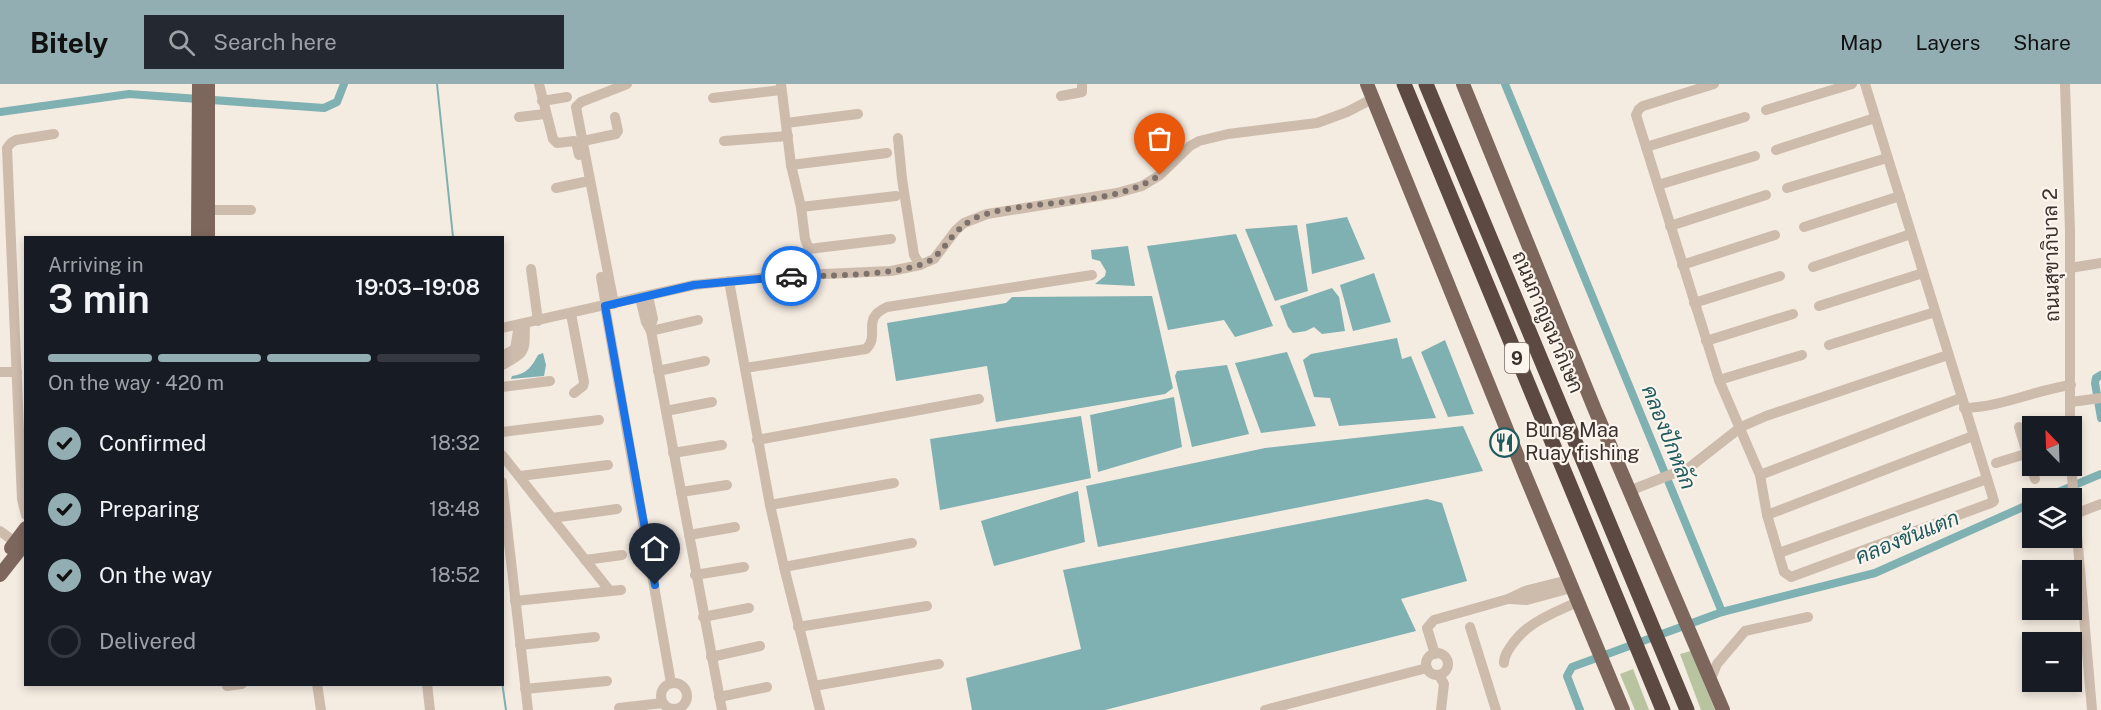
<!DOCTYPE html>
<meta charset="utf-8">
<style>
body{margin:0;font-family:"Public Sans",Sarabun,sans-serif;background:#242831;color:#f1f3f6;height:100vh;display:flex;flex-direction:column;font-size:22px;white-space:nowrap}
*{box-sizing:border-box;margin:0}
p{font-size:20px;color:#9ea1a6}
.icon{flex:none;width:33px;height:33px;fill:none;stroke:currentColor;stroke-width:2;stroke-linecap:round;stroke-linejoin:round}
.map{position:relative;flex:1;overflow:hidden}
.sheet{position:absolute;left:24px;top:152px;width:480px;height:450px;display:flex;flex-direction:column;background:#171b24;border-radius:0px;box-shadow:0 3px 9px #0003}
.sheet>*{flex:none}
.needle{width:39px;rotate:337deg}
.controls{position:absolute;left:2022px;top:332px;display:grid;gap:12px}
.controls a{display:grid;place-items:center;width:60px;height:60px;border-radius:0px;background:#171b24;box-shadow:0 3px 9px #0003;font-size:30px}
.pin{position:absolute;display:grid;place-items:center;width:51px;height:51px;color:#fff;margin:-62px -26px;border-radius:50% 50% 50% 0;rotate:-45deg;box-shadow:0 0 6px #0007}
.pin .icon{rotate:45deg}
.courier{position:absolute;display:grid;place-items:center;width:60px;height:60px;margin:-30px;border:4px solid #1a73e8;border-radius:50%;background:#fff;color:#222;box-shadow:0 2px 8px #0007}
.overview em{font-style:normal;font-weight:600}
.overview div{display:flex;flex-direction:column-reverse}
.overview{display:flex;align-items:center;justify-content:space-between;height:102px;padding:0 24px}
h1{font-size:39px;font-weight:600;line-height:45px}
.bar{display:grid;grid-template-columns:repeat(4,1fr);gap:9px 6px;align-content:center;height:72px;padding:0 24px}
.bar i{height:8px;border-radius:4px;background:#363941}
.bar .current{background:#92aeb2}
.bar p{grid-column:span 4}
ol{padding:0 24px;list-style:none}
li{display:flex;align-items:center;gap:18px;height:66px}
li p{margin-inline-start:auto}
li .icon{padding:6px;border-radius:50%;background:#92aeb2;color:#111;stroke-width:4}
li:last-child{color:#9ea1a6}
li i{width:33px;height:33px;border:3px solid #363941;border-radius:50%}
header{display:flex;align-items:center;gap:36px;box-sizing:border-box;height:84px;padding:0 30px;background:#92aeb2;color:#111}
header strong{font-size:28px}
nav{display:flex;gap:33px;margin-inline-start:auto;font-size:21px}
.search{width:420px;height:54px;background:#242831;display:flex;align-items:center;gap:15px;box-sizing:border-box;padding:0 21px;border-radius:0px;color:#9ea1a6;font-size:22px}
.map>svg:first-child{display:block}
.green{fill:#b8c4a0}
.water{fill:#7fb0b2}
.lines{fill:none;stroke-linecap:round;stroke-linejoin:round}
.stream{stroke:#7fb0b2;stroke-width:2}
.canal{stroke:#7fb0b2;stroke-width:8}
.minor{stroke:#cdbbac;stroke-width:10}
.major{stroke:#7d675c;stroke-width:14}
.highway{stroke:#5c4a42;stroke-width:15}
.done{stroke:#7c716b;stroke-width:6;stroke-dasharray:0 10.8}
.route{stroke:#1a73e8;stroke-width:8}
.labels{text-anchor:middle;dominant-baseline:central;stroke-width:4.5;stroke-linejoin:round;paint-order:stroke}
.shield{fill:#fbf5ee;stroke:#756b66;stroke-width:1.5}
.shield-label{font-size:18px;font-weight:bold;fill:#3b302b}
.street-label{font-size:20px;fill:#3b302b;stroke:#fbf5ee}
.poi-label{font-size:20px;fill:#3b302b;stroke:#fbf5ee;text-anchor:start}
.water-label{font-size:21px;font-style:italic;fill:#1f5a5e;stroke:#fbf5ee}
</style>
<header>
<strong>Bitely</strong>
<div class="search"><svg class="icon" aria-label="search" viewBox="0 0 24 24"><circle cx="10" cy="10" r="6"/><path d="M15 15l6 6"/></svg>Search here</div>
<nav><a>Map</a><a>Layers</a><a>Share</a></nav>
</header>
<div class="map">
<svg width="2101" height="626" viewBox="0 0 2101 626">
<rect width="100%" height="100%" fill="#f4ebe1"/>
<g class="green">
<polygon points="1691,567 1715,626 1701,626 1680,570"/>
<polygon points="1633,585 1649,626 1635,626 1620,590"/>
</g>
<g class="water">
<polygon points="1347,133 1365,175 1312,190 1306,140"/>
<polygon points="1297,141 1308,207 1275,217 1245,145"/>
<polygon points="1236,150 1273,242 1235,253 1224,236 1168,246 1147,162"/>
<polygon points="1128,162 1135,202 1095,200 1105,192 1106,187 1100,177 1092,175 1091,166"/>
<polygon points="1374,189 1391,238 1353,247 1340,201"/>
<polygon points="1332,204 1339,213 1345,247 1322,250 1314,243 1306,247 1293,249 1288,243 1280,222"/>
<polygon points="1152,212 1173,304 1165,310 996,338 987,282 896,297 887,239 1006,219 1012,213"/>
<polygon points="1397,254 1402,275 1411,272 1436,334 1339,342 1330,314 1314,313 1303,276 1311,270"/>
<polygon points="1445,256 1474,330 1448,333 1421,268"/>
<polygon points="1287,268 1316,342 1261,349 1235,279"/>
<path d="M 543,269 L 546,281 L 544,292 L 511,295 L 512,292 C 527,290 532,282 538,271 Z"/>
<polygon points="1227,281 1249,350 1192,363 1175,292 1177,287"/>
<polygon points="1174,313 1182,363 1098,388 1090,331"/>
<polygon points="1081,332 1091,394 940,426 930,355"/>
<polygon points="1463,342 1483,387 1098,463 1086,402 1265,364"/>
<polygon points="1078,407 1085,458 994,482 981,437"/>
<polygon points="1427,415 1442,419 1467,497 1401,515 1416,547 1105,626 972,626 966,594 1081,565 1063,486"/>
</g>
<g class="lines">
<g class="stream">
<polyline points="437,0 453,153"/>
<polyline points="502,598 506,626"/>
</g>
<g class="canal">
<polyline points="1505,0 1722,528"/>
<polyline points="0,28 129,10 324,24 337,18 344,0"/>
<polyline points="2101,291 2096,294 2095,299 2101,334"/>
<polyline points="2044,414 2101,390"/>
<polyline points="1580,626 1567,592 1572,583 1722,528 1875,489 2032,419"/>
</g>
<g class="minor">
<polyline points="539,0 553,55 557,59 574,57 576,58 579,71"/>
<polyline points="781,0 791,81 801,123 805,155 809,165 891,155"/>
<polyline points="1714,0 1643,22 1639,25 1636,31 1719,296 1760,391 1767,431 1784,488 1791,493 1991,419 1994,417 1865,0"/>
<polyline points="2065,0 2070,147 2070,342"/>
<polyline points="1061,12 1082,8 1082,0"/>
<polyline points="713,14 781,6"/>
<polyline points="542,17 567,13"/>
<polyline points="1766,26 1852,0"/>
<polyline points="519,33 545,30"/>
<polyline points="786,39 858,30"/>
<polyline points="898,54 902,95 914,171 920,181"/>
<polyline points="583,57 616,50 618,47 615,33"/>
<polyline points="724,57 788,52"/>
<polyline points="1646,63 1745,33"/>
<polyline points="1776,66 1875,34"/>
<polyline points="791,81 887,69"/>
<polyline points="1658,101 1755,72"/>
<polyline points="556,104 584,98"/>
<polyline points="1787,104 1887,74"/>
<polyline points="801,123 896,112"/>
<polyline points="208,126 251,126"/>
<polyline points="1670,142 1766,111"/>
<polyline points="1804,143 1900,112"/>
<polyline points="1682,181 1775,151"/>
<polyline points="1813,183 1911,150"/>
<polyline points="2070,184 2101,179"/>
<polyline points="531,185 538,237"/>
<polyline points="601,193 606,222"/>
<polyline points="794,193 803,174 809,165"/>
<polyline points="729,197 770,421 784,483 820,626"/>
<polyline points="648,212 653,235 650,243"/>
<polyline points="640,214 646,238 651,247 722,626"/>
<polyline points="1694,219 1780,192"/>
<polyline points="614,220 576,23 581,18 627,0"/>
<polyline points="605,222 671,599"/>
<polyline points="1819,222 1923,189"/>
<polyline points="571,230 584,298 583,302 574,309"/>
<polyline points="502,244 694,201 779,192 891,187 920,181 934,175 956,146 964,139 987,130 1117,109 1142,102 1160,91 1190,62 1199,57 1228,50 1317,39 1347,28 1372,15"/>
<polyline points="651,247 698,236"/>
<polyline points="1706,257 1793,230"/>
<polyline points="1829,261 1935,228"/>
<polyline points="502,272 515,265 518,247"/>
<path d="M 502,281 C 528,268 524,267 525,240"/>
<path d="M 745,284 L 866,265 C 881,251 860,235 887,223 L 1092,191"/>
<polyline points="658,287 705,277"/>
<polyline points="0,288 17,288"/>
<polyline points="1719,296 1802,271"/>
<polyline points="502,303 550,297"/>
<polyline points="2071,318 2101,314"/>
<path d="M 1964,324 C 2002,323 2035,306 2071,301"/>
<polyline points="666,327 712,318"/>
<polyline points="2019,343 2035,395"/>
<polyline points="502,348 599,336"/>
<polyline points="757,356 979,315"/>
<polyline points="673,369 722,361"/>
<polyline points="502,371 610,507"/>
<polyline points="1996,379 2032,368"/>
<polyline points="2071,381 2092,626"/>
<polyline points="1760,391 1961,314"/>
<polyline points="520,392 608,381"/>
<polyline points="502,398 528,626"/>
<polyline points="1629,407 1690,383 1741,343 1766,332 1948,271"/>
<polyline points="681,408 727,401"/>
<polyline points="770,421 894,399"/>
<polyline points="2075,430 2101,420"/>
<polyline points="26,431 22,415 7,64 11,59 16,56 54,50"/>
<polyline points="1767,431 1973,352"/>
<polyline points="552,434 617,425"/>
<polyline points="0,447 15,458"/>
<polyline points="689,451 735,443"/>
<polyline points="1779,469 1987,395"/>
<polyline points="585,476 622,471"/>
<polyline points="784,483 912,459"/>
<polyline points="695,491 744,483"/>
<polyline points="1509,515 1527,516 1571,504"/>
<polyline points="515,517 621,506"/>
<polyline points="703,533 749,524"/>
<polyline points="798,543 927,522"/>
<polyline points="1470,543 1496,626"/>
<polyline points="520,561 595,553"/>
<circle cx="1437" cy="580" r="11"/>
<polyline points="1435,570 1427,544 1434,536 1508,515 1525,507 1568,496"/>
<polyline points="711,573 760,562"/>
<path d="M 1504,579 C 1504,572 1507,568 1511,562 C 1527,538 1552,530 1577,518"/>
<polyline points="1439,591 1444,600 1441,626"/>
<polyline points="1711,595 1717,580 1745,547 1808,533"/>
<circle cx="674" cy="612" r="13"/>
<polyline points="317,600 321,626"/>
<polyline points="427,600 430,626"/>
<polyline points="227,602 242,600"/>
<polyline points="814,602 939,580"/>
<polyline points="525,605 607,597"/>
<polyline points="719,613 767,603"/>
<polyline points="619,624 663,619"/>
<polyline points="1265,626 1427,584"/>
</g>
<g class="major">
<polyline points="1367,0 1526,393 1623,626"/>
<polyline points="1463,0 1595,326 1723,626"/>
<polyline points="198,153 199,0"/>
<polyline points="208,153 208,0"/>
<polyline points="11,464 26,444"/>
<polyline points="0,491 26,458"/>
</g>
<g class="highway">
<polyline points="1404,0 1663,626"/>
<polyline points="1426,0 1687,626"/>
</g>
</g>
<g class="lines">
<path class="done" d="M 791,192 C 825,192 904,192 931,176 C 936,173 940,167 944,163 C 956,147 966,136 986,130 C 1041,114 1110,124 1160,91"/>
<polyline class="route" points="655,501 605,222 694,201 791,192"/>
</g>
<defs>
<symbol id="restaurant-ring" viewBox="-11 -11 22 22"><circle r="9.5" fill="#fbf5ee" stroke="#1f5a5e" stroke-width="1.5"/><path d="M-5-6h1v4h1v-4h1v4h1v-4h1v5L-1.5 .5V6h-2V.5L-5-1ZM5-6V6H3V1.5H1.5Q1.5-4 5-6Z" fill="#1f5a5e"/></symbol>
</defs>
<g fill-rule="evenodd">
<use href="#restaurant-ring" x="1488" y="342" width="33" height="33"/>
</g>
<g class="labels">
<rect class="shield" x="1505" y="259" width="24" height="30" rx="4.5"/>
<g class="shield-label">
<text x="1517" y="274">9</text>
</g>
<g class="street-label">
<text transform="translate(2051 171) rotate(-91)">ถนนสุขาภิบาล 2</text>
<text transform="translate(1548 238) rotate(67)">ถนนกาญจนาภิเษก</text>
</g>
<g class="poi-label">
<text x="1525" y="346">Bung Maa<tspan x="1525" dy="23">Ruay fishing</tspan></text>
</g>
<g class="water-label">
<text transform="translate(1669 353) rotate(68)">คลองปักหลัก</text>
<text transform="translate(1907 453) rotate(-22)">คลองขันแตก</text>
</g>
</g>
</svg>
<div class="controls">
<a><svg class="needle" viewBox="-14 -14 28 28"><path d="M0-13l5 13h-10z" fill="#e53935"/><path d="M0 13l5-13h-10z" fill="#9ea1a6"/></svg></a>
<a><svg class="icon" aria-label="layers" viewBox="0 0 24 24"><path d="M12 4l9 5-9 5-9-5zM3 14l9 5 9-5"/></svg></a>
<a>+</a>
<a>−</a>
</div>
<div class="pin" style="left:1160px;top:91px;background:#ea580c"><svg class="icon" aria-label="bag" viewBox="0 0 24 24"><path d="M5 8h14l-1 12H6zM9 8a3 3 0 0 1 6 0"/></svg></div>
<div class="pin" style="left:655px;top:501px;background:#1f2937"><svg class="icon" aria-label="home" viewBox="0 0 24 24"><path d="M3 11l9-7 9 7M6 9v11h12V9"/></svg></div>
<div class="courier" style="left:791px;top:192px"><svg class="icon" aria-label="car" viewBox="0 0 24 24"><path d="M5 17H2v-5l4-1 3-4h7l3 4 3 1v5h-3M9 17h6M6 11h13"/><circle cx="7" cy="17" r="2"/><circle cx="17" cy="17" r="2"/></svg></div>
<section class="sheet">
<div class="overview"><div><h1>3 min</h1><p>Arriving in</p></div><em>19:03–19:08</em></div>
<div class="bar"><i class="current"></i><i class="current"></i><i class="current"></i><i></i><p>On the way · 420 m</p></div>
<ol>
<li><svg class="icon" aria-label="check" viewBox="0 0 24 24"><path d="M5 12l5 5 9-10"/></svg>Confirmed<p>18:32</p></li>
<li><svg class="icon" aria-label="check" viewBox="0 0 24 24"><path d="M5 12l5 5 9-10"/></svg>Preparing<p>18:48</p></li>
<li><svg class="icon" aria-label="check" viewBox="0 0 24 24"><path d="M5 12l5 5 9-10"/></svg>On the way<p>18:52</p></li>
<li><i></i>Delivered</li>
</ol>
</section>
</div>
